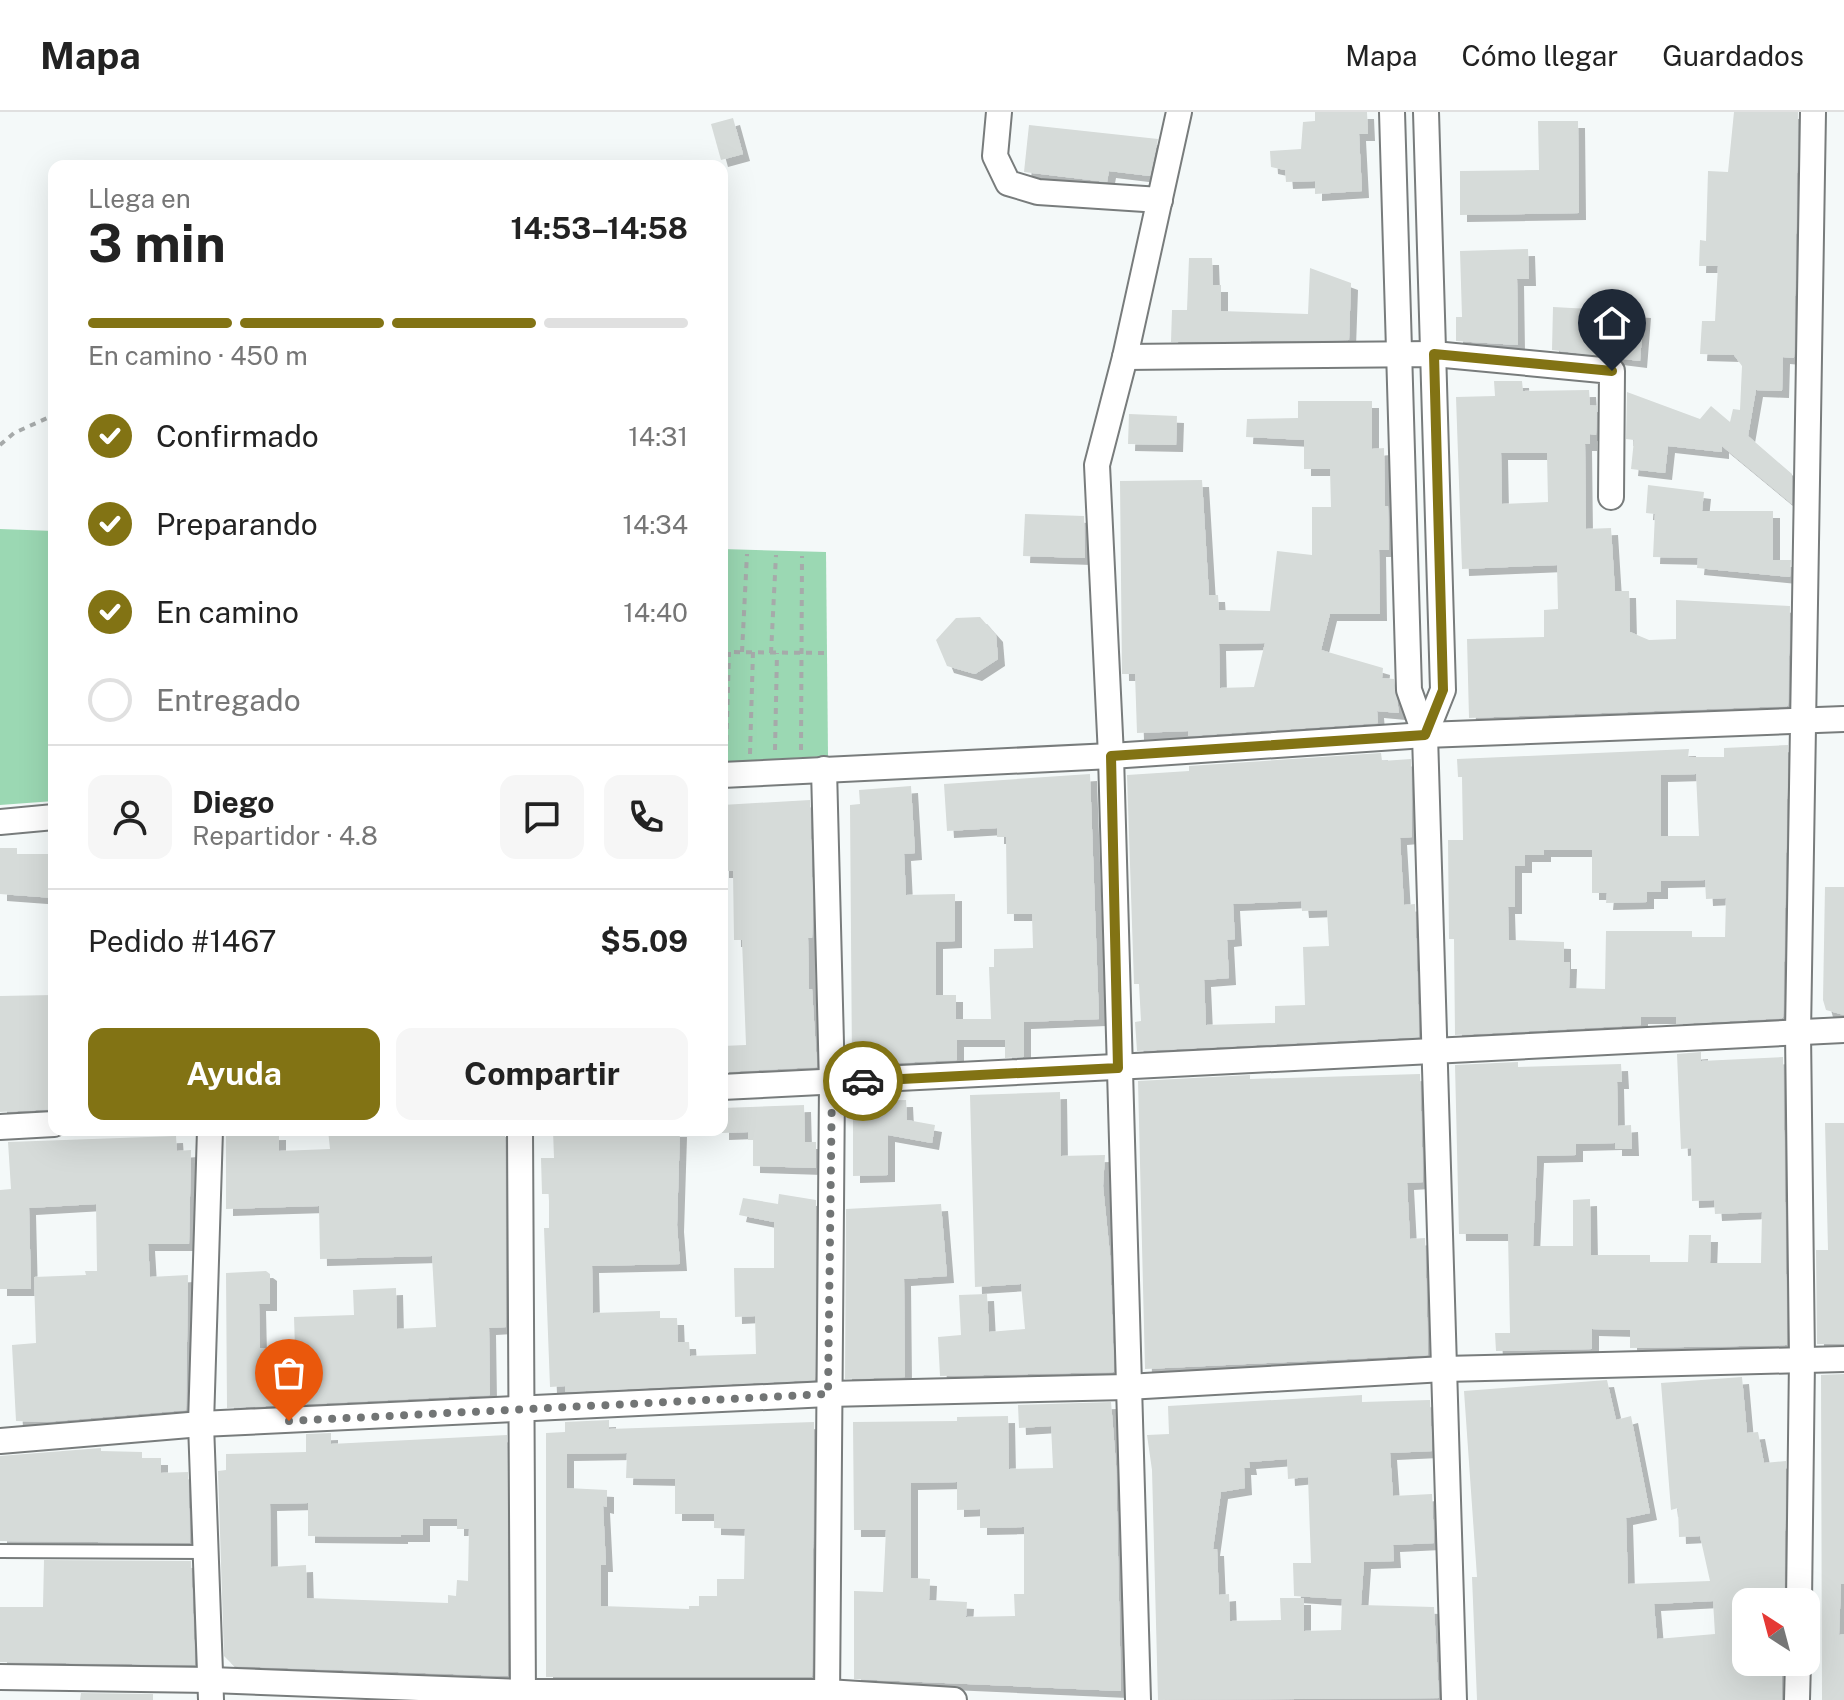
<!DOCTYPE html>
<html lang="es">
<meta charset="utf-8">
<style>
body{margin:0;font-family:"Public Sans",sans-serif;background:#f6f6f6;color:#222;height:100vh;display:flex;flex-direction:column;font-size:30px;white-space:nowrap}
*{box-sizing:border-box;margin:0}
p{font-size:26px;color:#767676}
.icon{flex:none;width:44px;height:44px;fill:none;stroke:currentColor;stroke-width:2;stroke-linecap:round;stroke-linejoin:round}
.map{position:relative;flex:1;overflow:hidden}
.side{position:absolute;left:48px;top:48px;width:680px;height:976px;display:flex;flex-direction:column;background:#fff;border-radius:16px;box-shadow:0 8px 32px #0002}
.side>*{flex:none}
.needle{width:52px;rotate:324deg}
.tools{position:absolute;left:1732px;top:1476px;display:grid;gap:16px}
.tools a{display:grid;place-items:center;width:88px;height:88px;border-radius:16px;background:#fff;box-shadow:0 8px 32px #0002;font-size:40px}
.pin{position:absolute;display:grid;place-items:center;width:68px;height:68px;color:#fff;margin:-82px -34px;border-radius:50% 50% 50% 0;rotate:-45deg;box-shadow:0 0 8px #0007}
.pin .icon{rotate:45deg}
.courier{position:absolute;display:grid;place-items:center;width:80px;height:80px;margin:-40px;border:6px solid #827314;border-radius:50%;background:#fff;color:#222;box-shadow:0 2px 10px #0007}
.head em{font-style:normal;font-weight:700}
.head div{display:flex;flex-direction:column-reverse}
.head{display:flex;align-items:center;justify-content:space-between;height:136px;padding:0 40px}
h1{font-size:52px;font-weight:700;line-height:60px}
.bar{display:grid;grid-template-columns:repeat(4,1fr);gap:12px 8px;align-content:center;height:96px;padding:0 40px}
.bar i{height:10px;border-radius:6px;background:#e0e0e0}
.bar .selected{background:#827314}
.bar p{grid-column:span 4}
.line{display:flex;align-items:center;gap:20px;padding:0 40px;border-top:2px solid #e0e0e0}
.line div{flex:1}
.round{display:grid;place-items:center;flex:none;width:84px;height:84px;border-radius:16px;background:#f6f6f6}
ol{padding:0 40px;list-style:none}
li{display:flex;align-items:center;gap:24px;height:88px}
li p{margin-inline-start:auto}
li .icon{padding:8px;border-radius:50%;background:#827314;color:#fff;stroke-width:4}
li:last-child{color:#767676}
li i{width:44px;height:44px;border:4px solid #e0e0e0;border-radius:50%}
.action{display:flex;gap:16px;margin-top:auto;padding:16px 40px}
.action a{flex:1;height:92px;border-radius:16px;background:#827314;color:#fff;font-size:32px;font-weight:700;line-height:92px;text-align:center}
.action a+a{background:#f6f6f6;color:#222}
header{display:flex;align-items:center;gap:48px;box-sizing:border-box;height:112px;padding:0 40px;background:#fff;border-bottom:2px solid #e0e0e0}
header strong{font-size:38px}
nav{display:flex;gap:44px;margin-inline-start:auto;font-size:28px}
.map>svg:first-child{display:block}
.green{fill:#9bd8b3}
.building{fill:#d6dbd9;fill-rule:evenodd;filter:url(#shadow)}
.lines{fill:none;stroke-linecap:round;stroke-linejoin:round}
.lane-casing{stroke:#787c7c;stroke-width:16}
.street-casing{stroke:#787c7c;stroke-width:28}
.path{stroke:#a6aaaa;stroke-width:4;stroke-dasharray:6 6;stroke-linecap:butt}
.lane{stroke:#fff;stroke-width:12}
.street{stroke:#fff;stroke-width:24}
.done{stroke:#727575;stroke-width:8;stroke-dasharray:0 14.4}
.route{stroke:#827314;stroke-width:10}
</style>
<header>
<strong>Mapa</strong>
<nav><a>Mapa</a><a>Cómo llegar</a><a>Guardados</a></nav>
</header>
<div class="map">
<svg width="1844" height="1588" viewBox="0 0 1844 1588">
<defs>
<filter id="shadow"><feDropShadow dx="7" dy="7" stdDeviation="0" flood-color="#0004"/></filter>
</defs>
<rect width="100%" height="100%" fill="#f4f9f9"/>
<g class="green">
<polygon points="0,417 54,419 54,689 0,693"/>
<polygon points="722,437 826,440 828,644 722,650"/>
</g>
<g class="building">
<polygon points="1315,0 1367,0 1368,22 1359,22 1362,79 1315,82 1315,69 1286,70 1285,58 1271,55 1270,39 1301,37 1303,10 1315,9"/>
<polygon points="1734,0 1798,0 1794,246 1783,245 1782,279 1756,278 1748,324 1792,362 1792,392 1722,334 1722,340 1668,334 1665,361 1631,357 1634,328 1626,327 1627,280 1700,307 1711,294 1730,310 1733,297 1740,298 1742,254 1734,243 1700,242 1702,209 1715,209 1718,154 1699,154 1700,128 1706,129 1708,59 1728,60"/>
<polygon points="733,6 743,42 721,48 711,12"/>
<polygon points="1538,9 1578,9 1579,101 1460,103 1460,59 1539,58"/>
<polygon points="1029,13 1158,27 1150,64 1109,59 1107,70 1024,60"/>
<polygon points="1528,137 1529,167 1517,167 1518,233 1456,229 1456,205 1462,205 1460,139"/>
<polygon points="1189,146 1212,146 1213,173 1221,173 1221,199 1308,202 1310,156 1351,171 1349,228 1171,230 1172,198 1187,198"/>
<polygon points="1591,184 1616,186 1615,197 1644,199 1640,249 1552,238 1553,195 1590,197"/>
<path d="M 1494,269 L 1522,269 L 1523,279 L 1589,278 L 1590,293 L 1597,294 L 1596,323 L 1590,322 L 1590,332 L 1585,332 L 1586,417 L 1611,416 L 1615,479 L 1629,479 L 1630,520 L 1649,528 L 1676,527 L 1676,488 L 1790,494 L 1788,594 L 1469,606 L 1467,527 L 1544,525 L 1544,498 L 1558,497 L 1557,453 L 1462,457 L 1456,285 L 1495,284 ZM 1501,341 L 1547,341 L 1548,390 L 1502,392 Z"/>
<path d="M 1298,289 L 1372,289 L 1372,337 L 1384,336 L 1385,394 L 1388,394 L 1389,438 L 1379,438 L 1380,502 L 1330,502 L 1321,538 L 1383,556 L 1382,566 L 1394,567 L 1399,601 L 1377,599 L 1378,611 L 1188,624 L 1188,619 L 1137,621 L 1135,562 L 1122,562 L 1120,369 L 1202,368 L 1209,483 L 1218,483 L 1219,498 L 1270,499 L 1277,439 L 1312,443 L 1312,395 L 1331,395 L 1330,357 L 1304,357 L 1304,328 L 1246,325 L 1247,307 L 1298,306 ZM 1265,531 L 1254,575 L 1220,576 L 1219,532 Z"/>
<polygon points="1129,302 1177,304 1176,333 1128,332"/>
<polygon points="1648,373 1704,380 1702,399 1773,399 1773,448 1791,448 1790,465 1697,456 1698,446 1653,445 1655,402 1646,401"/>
<polygon points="1025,402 1084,404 1085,446 1023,444"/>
<polygon points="980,505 996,523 998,547 975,562 947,554 936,528 956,506"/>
<path d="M 1788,633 L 1783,906 L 1676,912 L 1676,905 L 1641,905 L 1641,913 L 1455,923 L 1454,827 L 1449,827 L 1448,728 L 1463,728 L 1462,665 L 1458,665 L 1457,647 L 1689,637 L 1688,645 L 1724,645 L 1724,636 ZM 1696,662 L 1699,724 L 1661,724 L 1661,663 ZM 1544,738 L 1592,738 L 1592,781 L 1607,781 L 1606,791 L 1647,790 L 1647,780 L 1661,780 L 1661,769 L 1705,768 L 1706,787 L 1726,786 L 1725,825 L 1692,825 L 1692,819 L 1606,819 L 1605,877 L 1569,876 L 1570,850 L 1564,850 L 1564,830 L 1509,828 L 1508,795 L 1515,795 L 1515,754 L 1525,754 L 1525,743 L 1544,743 Z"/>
<path d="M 1381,641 L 1382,649 L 1411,647 L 1412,725 L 1400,726 L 1404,793 L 1415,792 L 1419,925 L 1137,939 L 1135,910 L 1141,909 L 1139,872 L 1134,872 L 1127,663 L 1189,659 L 1189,654 ZM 1301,789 L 1302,799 L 1327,798 L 1329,834 L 1303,835 L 1305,893 L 1275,894 L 1275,911 L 1206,913 L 1204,868 L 1229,866 L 1227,828 L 1235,827 L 1233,792 Z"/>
<polygon points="1090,662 1099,907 1024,910 1024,945 1005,946 1005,928 957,928 957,948 852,953 850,693 860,692 859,678 911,674 915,741 904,742 906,783 955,782 955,829 936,830 936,883 956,883 956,907 991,907 989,855 994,855 994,837 1033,836 1032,802 1007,802 1006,725 997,725 997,716 947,719 944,672"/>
<polygon points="810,688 813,803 812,826 808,826 809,877 812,877 817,955 722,960 722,934 746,933 742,828 734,828 733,759 722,759 722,693"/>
<polygon points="0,736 17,736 17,742 54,742 54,786 0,782"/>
<polygon points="1825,775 1844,775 1844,903 1826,898 1823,888"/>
<polygon points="54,883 54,997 0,1000 0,884"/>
<polygon points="1701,940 1701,949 1783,945 1787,1233 1630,1236 1630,1218 1592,1217 1592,1237 1496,1239 1495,1221 1510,1221 1508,1122 1459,1122 1455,953 1518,950 1518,955 1621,952 1622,970 1617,970 1618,1014 1631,1013 1632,1037 1615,1037 1615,1031 1576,1032 1576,1043 1537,1044 1533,1134 1573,1134 1573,1088 1590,1087 1591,1143 1650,1143 1650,1150 1688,1150 1689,1123 1711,1123 1710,1151 1761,1151 1762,1100 1715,1102 1714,1088 1692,1089 1691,1036 1681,1037 1677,942"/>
<polygon points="1420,962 1423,1070 1407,1071 1410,1127 1425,1126 1428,1243 1145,1257 1138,969 1250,963 1250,967"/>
<polygon points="1060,980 1061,1044 1105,1043 1103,1074 1110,1143 1114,1260 940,1264 938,1225 961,1223 959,1183 987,1182 989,1220 1025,1217 1021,1172 975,1175 970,983"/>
<polygon points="906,988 907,1008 935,1013 932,1031 888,1023 888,1063 853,1064 853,989"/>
<polygon points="804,993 805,1030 816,1030 816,1056 753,1054 753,1028 748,1028 748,1020 722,1021 722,996"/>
<polygon points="1825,1011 1844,1011 1844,1232 1817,1232 1816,1138 1828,1138"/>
<polygon points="328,1018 505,1018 506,1215 489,1216 490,1283 227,1296 226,1161 266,1159 270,1162 270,1192 259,1192 260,1236 295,1236 294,1205 354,1203 353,1178 396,1176 397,1217 436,1215 432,1144 320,1147 319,1094 226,1097 226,1022 279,1021 279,1039 330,1037"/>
<polygon points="553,1018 680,1018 677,1113 680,1152 592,1154 593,1201 660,1199 660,1206 677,1206 678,1230 689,1230 690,1244 756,1242 755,1204 735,1205 734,1156 774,1156 774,1110 739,1103 743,1086 778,1092 779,1082 816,1088 815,1268 565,1280 565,1274 550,1275 544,1116 549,1116 549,1082 542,1082 541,1046 554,1046"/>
<polygon points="176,1024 177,1039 191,1038 189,1132 148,1132 150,1165 188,1163 186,1298 44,1310 16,1309 12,1233 36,1231 34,1165 86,1163 85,1159 97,1159 96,1092 29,1096 31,1177 0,1177 0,1078 11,1077 8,1030"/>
<polygon points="941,1092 947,1164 904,1167 905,1265 845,1267 846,1097"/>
<polygon points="1844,1262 1844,1472 1841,1472 1839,1523 1844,1522 1844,1588 1822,1588 1821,1263"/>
<path d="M 1742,1265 L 1747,1321 L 1758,1320 L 1764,1351 L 1786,1349 L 1784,1490 L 1746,1490 L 1746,1495 L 1739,1495 L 1739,1537 L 1746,1537 L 1746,1550 L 1782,1550 L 1782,1588 L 1477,1588 L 1472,1465 L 1477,1465 L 1464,1279 L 1607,1268 L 1616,1308 L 1631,1304 L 1650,1401 L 1626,1406 L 1628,1472 L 1710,1469 L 1700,1424 L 1679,1425 L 1678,1396 L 1671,1398 L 1661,1271 ZM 1713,1489 L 1715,1522 L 1657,1527 L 1654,1492 Z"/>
<path d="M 1362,1283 L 1362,1290 L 1430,1288 L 1432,1339 L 1390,1341 L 1393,1384 L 1432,1382 L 1434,1431 L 1393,1433 L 1394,1449 L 1364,1450 L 1361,1493 L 1434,1495 L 1439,1586 L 1158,1588 L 1152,1358 L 1147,1323 L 1169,1322 L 1168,1294 ZM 1287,1347 L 1288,1367 L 1308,1365 L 1311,1451 L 1293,1451 L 1294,1484 L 1342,1487 L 1341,1518 L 1304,1519 L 1304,1486 L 1280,1486 L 1281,1508 L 1230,1509 L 1229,1482 L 1219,1483 L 1217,1437 L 1213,1437 L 1221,1380 L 1245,1376 L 1244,1356 L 1250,1356 L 1249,1350 Z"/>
<path d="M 1111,1290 L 1116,1353 L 1121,1579 L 854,1567 L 854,1479 L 883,1480 L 886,1418 L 854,1418 L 853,1310 L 957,1309 L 957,1305 L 1008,1304 L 1009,1357 L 1053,1356 L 1051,1314 L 1019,1316 L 1018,1293 ZM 957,1370 L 957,1398 L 980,1397 L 980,1416 L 1024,1415 L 1024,1482 L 1014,1482 L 1015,1504 L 966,1505 L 967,1490 L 929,1488 L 930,1467 L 911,1466 L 911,1371 Z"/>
<path d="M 609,1308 L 609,1317 L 814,1310 L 812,1565 L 546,1565 L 546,1321 L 565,1320 L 565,1310 ZM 627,1341 L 626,1366 L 675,1367 L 675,1402 L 714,1402 L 714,1416 L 745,1417 L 744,1467 L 717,1467 L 717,1484 L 699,1484 L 699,1494 L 689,1494 L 689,1497 L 601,1494 L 601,1453 L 606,1453 L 603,1394 L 607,1395 L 607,1378 L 567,1376 L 567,1342 Z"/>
<path d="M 331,1321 L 331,1332 L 507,1323 L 508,1564 L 234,1554 L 224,1544 L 218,1359 L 226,1358 L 226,1342 L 306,1340 L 306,1322 ZM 308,1391 L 308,1424 L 401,1425 L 401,1423 L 423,1423 L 423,1407 L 457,1407 L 457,1417 L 469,1417 L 468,1469 L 457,1468 L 456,1484 L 448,1483 L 448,1491 L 307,1486 L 306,1453 L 271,1455 L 270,1392 Z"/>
<polygon points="101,1336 101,1339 142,1340 142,1346 161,1346 161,1361 188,1360 190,1431 0,1429 0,1344"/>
<polygon points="44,1448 191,1449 195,1553 0,1550 0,1495 43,1495"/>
<polygon points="81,1581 153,1582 153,1588 80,1588"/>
</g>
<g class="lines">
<defs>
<polyline id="lane" points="0,1439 206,1440"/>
<g id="street">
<polyline points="999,0 995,44 1008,71 1038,80 1160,88"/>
<polyline points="1392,0 1409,578 1425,623 1454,1588"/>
<polyline points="1125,245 1434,242 1612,259 1611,385"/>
<polyline points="1425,623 1443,578 1426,0"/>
<polyline points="824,657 832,971 827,1588"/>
<polyline points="722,663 1111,644 1425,623 1844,607"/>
<polyline points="0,710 54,705"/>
<polyline points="722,975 1844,918"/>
<polyline points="0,1015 54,1012"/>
<polyline points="210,1018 201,1312 211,1588"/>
<polyline points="520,1018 523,1588"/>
<polyline points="0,1329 201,1312 828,1282 1127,1275 1444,1257 1844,1247"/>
<polyline points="1799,1490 1802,1247 1798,921 1813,0"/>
<polyline points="0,1565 211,1568 523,1580 827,1580 954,1588"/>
<polyline points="1138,1588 1111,644 1097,353 1125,245 1179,0"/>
<polyline points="1797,1588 1798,1550"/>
</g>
</defs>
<use href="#lane" class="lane-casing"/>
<use href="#street" class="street-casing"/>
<g class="path">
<polyline points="0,333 14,321 54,303"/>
<polyline points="722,540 827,541"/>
<polyline points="742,540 747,442"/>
<polyline points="771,541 776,443"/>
<polyline points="775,638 777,541"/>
<polyline points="801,638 802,444"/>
<polyline points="726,641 729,540"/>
<polyline points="750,642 753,540"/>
<polyline points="51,684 54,634"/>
</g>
<use href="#lane" class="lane"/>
<use href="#street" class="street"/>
</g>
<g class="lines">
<polyline class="done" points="289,1309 828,1282 832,971 863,969"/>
<polyline class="route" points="863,969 1118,956 1111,644 1425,623 1443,578 1434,242 1612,259"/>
</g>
</svg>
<div class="tools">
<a><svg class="needle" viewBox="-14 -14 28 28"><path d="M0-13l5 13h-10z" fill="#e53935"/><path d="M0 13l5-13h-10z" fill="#767676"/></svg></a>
</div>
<div class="pin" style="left:289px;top:1309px;background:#ea580c"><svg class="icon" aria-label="bag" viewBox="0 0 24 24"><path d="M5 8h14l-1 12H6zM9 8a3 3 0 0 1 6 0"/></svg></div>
<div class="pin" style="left:1612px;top:259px;background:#1f2937"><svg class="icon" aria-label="home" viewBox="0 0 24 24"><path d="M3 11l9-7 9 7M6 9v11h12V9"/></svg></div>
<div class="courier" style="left:863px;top:969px"><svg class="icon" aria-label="car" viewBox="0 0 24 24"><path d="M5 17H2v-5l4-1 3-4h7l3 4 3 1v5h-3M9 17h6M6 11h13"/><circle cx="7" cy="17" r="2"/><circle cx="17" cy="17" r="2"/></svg></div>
<section class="side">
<div class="head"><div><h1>3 min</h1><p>Llega en</p></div><em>14:53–14:58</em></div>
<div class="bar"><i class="selected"></i><i class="selected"></i><i class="selected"></i><i></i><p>En camino · 450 m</p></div>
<ol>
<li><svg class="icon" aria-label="check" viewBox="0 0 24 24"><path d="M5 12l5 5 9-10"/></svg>Confirmado<p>14:31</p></li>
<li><svg class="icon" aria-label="check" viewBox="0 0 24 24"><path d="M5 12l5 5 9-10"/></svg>Preparando<p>14:34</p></li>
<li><svg class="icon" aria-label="check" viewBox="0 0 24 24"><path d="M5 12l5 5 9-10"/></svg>En camino<p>14:40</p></li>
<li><i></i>Entregado</li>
</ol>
<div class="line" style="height:144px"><a class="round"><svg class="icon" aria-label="person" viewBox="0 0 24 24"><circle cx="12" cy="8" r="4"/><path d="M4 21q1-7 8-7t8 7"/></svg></a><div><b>Diego</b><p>Repartidor · 4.8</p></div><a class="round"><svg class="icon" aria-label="chat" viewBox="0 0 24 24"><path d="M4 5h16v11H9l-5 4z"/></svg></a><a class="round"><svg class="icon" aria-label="phone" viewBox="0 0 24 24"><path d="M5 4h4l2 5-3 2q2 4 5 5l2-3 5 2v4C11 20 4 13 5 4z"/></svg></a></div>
<div class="line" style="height:104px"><div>Pedido #1467</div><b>$5.09</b></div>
<div class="action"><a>Ayuda</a><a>Compartir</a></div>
</section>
</div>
